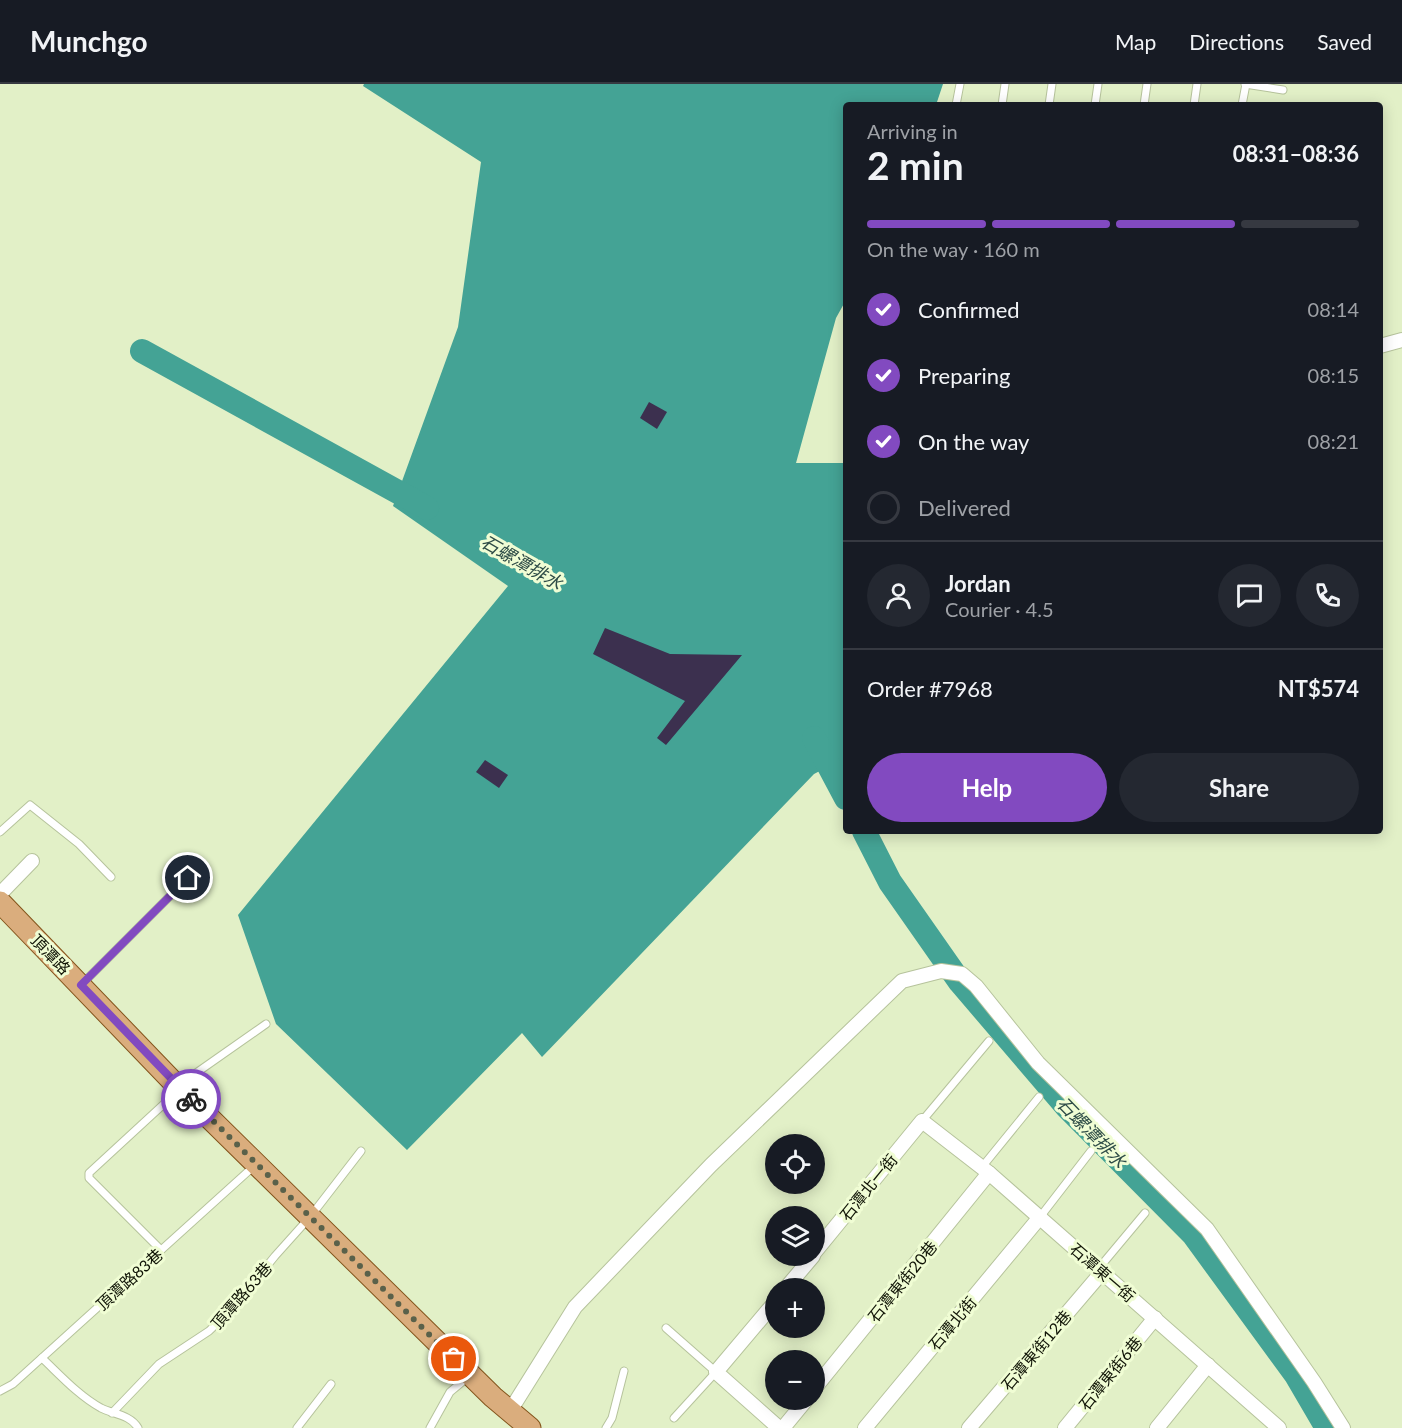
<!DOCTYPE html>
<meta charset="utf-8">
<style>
body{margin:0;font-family:Lato,"Noto Sans TC",sans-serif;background:#242831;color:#f1f3f6;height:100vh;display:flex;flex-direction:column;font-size:22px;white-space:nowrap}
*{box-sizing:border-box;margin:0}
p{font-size:20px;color:#9ea1a6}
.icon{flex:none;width:33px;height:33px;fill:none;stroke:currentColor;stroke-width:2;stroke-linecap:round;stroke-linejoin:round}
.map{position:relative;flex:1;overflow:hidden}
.details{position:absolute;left:843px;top:18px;width:540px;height:732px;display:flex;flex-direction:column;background:#171b24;border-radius:6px;box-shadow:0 3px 15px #0003}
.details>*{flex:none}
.tools{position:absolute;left:765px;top:1050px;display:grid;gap:12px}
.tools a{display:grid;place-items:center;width:60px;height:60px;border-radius:50%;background:#171b24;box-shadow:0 3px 15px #0003;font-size:30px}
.pin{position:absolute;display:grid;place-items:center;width:51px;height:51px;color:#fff;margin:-26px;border:3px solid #fff;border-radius:50%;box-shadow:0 2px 6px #0007}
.courier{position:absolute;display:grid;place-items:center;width:60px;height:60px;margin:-30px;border:4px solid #824ac0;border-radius:50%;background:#fff;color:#222;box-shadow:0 2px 8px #0007}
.summary em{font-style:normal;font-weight:700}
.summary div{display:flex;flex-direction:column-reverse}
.summary{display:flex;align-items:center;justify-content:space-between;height:102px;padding:0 24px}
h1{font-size:39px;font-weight:700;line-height:45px}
.bar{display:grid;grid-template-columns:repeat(4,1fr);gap:9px 6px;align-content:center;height:72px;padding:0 24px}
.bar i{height:8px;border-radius:4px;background:#363941}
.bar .selected{background:#824ac0}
.bar p{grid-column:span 4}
.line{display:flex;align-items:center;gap:15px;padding:0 24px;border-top:2px solid #363941}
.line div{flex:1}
.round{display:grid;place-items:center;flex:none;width:63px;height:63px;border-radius:32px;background:#242831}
ol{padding:0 24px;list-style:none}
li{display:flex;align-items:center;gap:18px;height:66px}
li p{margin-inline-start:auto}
li .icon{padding:6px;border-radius:50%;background:#824ac0;color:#fff;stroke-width:4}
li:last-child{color:#9ea1a6}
li i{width:33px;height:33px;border:3px solid #363941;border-radius:50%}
.action{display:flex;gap:12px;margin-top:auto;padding:12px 24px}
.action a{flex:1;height:69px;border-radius:36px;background:#824ac0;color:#fff;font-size:24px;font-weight:700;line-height:69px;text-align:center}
.action a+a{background:#242831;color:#f1f3f6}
header{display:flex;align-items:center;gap:36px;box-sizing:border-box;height:84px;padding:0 30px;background:#171b24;border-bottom:2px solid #363941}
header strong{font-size:28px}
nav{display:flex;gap:33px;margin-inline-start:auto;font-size:21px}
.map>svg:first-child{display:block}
.water{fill:#44a395}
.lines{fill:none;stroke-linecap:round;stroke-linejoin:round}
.river{stroke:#44a395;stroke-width:24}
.building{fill:#3c304f}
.service-casing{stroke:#b6c39c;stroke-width:9}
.minor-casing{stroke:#b6c39c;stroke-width:16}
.primary-casing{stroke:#83541b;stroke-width:23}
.service{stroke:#fff;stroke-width:7}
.minor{stroke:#fff;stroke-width:14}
.primary{stroke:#daad7d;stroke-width:21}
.done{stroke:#5a614a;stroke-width:6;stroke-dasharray:0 10.8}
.route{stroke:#824ac0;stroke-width:8}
.labels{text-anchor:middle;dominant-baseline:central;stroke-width:6;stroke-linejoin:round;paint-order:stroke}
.street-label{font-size:16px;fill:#101406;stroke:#f0fdd4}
.water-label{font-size:18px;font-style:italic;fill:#2e4c47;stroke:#f0fdd4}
</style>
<header>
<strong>Munchgo</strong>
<nav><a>Map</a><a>Directions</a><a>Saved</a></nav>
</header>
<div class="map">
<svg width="1402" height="1344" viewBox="0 0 1402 1344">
<rect width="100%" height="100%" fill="#e2f0c7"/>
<polygon class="water" points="364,0 943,0 936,21 846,21 846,216 836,234 796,379 846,379 846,694 837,678 814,690 542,973 522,949 407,1066 276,940 238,831 508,502 393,422 458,243 481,78 363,2"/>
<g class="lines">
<g class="river">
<polyline points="142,267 427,424"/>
<polyline points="814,654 846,714"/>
<polyline points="864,747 890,798 960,898 1066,1022 1193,1150 1296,1291 1327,1344"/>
</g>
</g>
<g class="building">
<polygon points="649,318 667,328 657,345 640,334"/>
<polygon points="605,544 670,570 742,571 666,661 657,654 685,617 593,570"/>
<polygon points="485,676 508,691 499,704 476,688"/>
</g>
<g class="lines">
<defs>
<g id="service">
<polyline points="1245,0 1283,6"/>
<polyline points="956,21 960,0"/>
<polyline points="1002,21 1005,0"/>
<polyline points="1049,21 1052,0"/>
<polyline points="1095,21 1098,0"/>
<polyline points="1144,21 1147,0"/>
<polyline points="1194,21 1197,0"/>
<polyline points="1242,21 1246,0"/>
<polyline points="0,748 30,721 79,760 111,793"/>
<polyline points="83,899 188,794"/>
<polyline points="179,1001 266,940"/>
<polyline points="922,1037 989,957"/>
<polyline points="982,1083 1039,1013"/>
<polyline points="1040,1133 1091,1067"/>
<polyline points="161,1166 89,1094 89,1089 178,1007"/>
<polyline points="1099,1184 1145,1129"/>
<polyline points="666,1244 716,1288 674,1334"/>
<path d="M 42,1274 C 60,1291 79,1312 101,1324 C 113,1330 131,1331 138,1344"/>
<polyline points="0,1307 13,1300 254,1082"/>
<polyline points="112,1329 159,1280 209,1247 232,1225 275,1172 310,1133 361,1067"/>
<polyline points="297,1344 331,1300"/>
<polyline points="430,1344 450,1308 468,1293"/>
<polyline points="606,1344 612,1334 624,1287"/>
</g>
<g id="minor">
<polyline points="1380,262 1402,256"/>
<polyline points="0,810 32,777"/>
<polyline points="814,1169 922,1037 989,1089 1279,1344"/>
<polyline points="786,1204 813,1172"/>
<polyline points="776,1217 716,1288 779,1344"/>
<polyline points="814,1305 989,1089"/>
<polyline points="510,1327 575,1223 711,1081 902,897 941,887 962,890 976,902 1038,979 1207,1145 1314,1298 1343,1344"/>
<polyline points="783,1344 806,1316"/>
<polyline points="865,1344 1040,1133"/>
<polyline points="969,1344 1103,1187"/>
<polyline points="1065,1344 1155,1234"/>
<polyline points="1157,1344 1208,1281"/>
</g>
<polyline id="primary" points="0,818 180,1005 493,1313 530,1344"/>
</defs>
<use href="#service" class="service-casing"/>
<use href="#minor" class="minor-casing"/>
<use href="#primary" class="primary-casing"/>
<use href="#service" class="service"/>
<use href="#minor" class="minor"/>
<use href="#primary" class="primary"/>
</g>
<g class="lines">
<polyline class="done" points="191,1015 454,1275"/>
<polyline class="route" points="188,794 81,901 191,1015"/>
</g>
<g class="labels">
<g class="street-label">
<text transform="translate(51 870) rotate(46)">頂潭路</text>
<text transform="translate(868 1103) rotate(-51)">石潭北一街</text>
<text transform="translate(1103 1188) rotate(41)">石潭東一街</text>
<text transform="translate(129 1195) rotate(-42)">頂潭路83巷</text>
<text transform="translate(902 1197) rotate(-51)">石潭東街20巷</text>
<text transform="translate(241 1211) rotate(-49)">頂潭路63巷</text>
<text transform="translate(952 1239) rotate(-50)">石潭北街</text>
<text transform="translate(1036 1266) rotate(-50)">石潭東街12巷</text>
<text transform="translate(1110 1289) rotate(-51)">石潭東街6巷</text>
</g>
<g class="water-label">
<text transform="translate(522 478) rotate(30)">石螺潭排水</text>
<text transform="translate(1092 1048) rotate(46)">石螺潭排水</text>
</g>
</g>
</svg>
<div class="tools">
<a><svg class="icon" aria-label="locate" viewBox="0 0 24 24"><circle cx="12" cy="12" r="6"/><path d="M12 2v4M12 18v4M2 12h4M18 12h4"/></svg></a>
<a><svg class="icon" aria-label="layers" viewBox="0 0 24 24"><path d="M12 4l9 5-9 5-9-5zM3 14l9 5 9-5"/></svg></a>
<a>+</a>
<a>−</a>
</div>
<div class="pin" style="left:454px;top:1275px;background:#ea580c"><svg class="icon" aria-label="bag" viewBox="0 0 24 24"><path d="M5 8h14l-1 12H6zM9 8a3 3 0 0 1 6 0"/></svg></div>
<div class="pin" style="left:188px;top:794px;background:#1f2937"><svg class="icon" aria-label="home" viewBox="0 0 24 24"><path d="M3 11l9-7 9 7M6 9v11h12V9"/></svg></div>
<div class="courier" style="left:191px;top:1015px"><svg class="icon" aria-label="bike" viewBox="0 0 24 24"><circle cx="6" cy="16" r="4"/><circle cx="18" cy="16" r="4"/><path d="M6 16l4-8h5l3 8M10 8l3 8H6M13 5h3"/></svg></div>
<section class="details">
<div class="summary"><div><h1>2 min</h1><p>Arriving in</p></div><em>08:31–08:36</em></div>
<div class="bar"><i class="selected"></i><i class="selected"></i><i class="selected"></i><i></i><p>On the way · 160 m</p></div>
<ol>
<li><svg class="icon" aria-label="check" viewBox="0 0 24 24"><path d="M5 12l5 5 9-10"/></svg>Confirmed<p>08:14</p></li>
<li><svg class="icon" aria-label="check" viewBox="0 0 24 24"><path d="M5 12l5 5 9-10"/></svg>Preparing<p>08:15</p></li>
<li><svg class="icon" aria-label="check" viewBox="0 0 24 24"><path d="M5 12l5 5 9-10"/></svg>On the way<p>08:21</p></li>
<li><i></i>Delivered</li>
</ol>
<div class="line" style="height:108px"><a class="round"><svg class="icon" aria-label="person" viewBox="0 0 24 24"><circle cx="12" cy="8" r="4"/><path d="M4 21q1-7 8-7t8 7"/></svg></a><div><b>Jordan</b><p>Courier · 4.5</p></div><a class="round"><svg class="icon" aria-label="chat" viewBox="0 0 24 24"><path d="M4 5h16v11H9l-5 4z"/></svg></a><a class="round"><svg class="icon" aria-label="phone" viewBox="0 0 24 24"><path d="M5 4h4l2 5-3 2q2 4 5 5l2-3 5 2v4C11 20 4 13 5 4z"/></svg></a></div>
<div class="line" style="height:78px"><div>Order #7968</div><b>NT$574</b></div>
<div class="action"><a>Help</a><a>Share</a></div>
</section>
</div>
